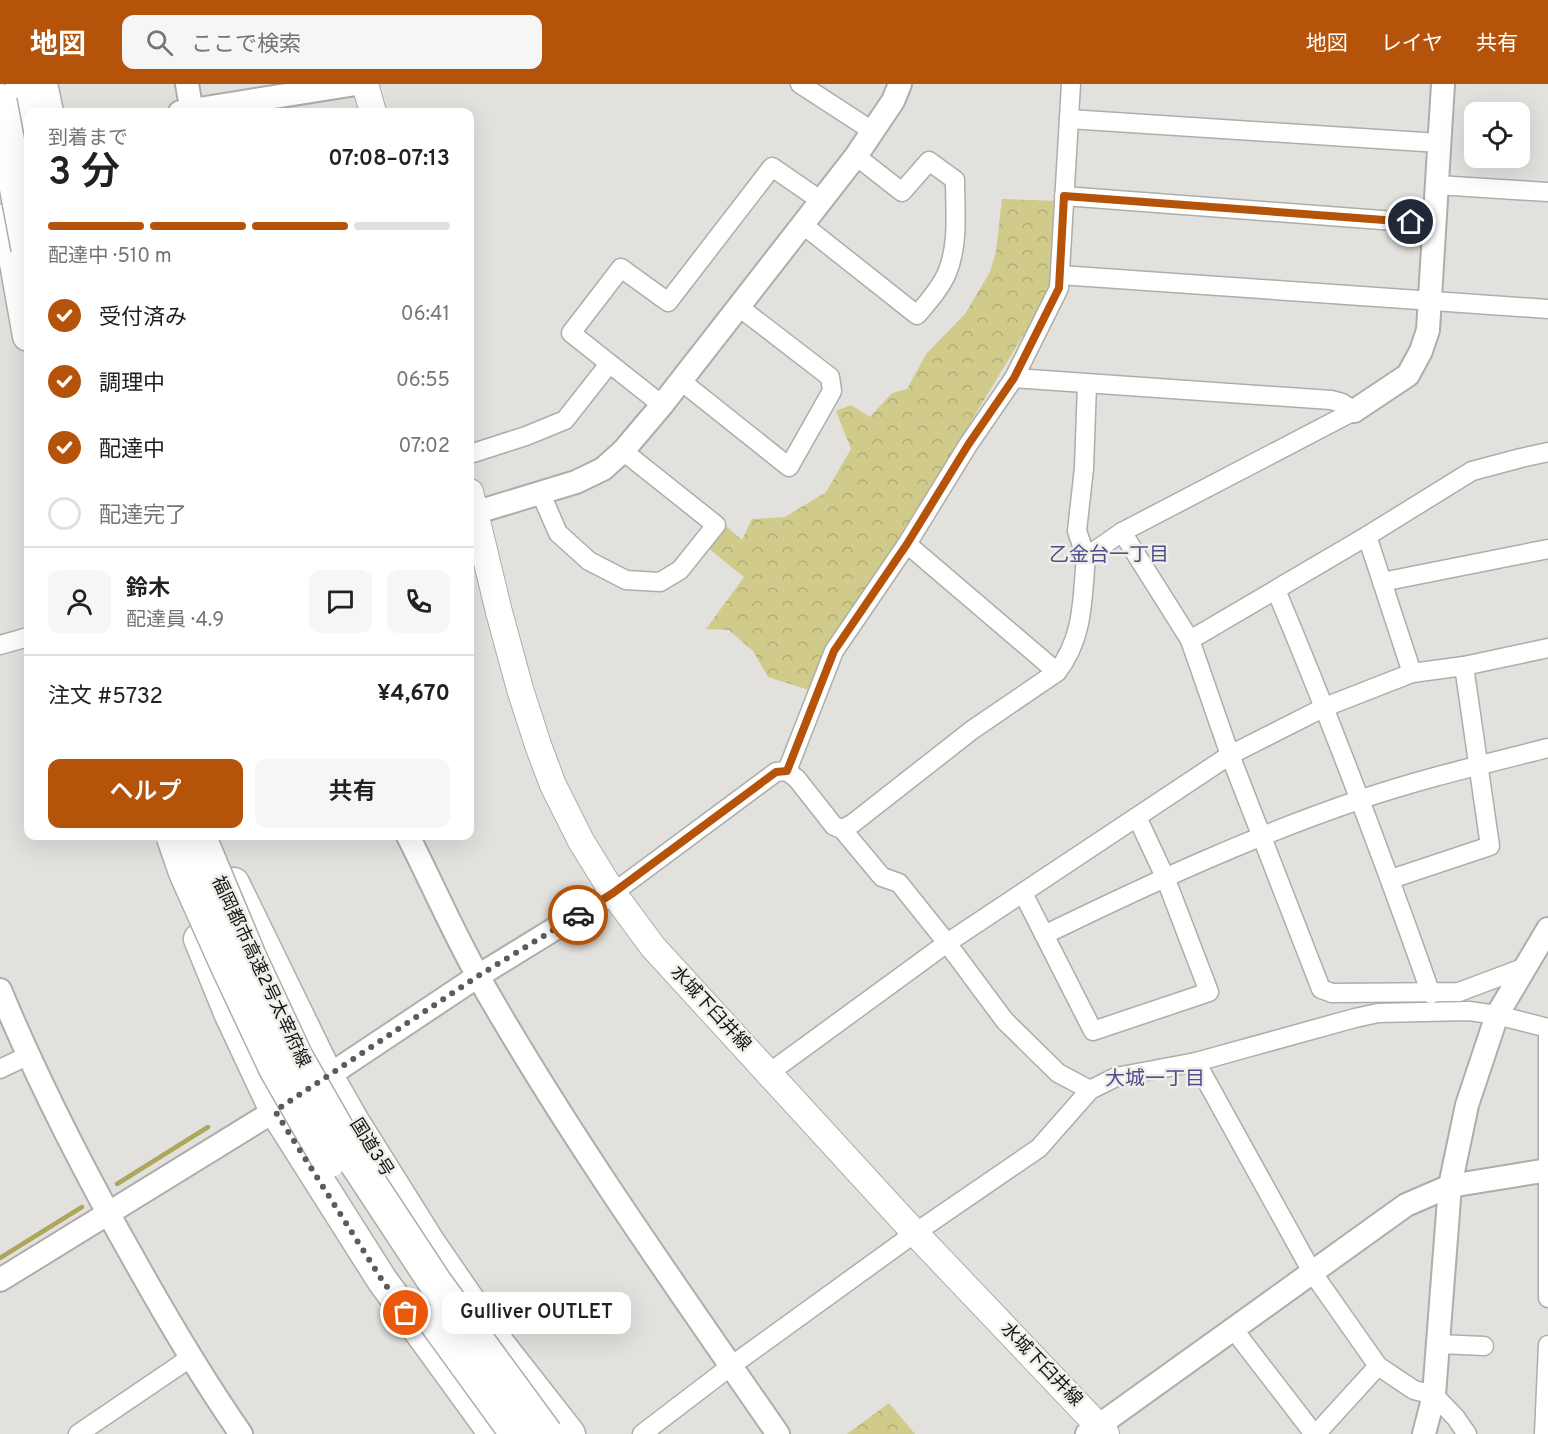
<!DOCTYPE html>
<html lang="ja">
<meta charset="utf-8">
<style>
body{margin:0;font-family:Overpass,"Noto Sans JP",sans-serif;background:#f6f6f6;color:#202124;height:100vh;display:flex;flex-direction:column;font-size:22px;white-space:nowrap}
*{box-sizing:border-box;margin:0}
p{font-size:20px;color:#757577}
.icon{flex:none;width:33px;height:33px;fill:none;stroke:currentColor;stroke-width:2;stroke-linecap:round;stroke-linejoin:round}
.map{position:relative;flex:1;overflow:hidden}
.drawer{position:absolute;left:24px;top:24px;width:450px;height:732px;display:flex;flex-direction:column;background:#fff;border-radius:12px;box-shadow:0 6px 24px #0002}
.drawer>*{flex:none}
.tools{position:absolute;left:1464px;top:18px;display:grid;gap:12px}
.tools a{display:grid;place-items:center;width:66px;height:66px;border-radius:12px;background:#fff;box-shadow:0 6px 24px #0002;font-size:30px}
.pin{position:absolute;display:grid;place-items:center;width:51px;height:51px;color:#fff;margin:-26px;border:3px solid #fff;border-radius:50%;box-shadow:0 2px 6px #0007}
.courier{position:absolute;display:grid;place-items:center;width:60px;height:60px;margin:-30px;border:4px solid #b45309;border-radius:50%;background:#fff;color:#222;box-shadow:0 2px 8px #0007}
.bubble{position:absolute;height:42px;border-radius:12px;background:#fff;box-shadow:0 6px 24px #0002;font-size:20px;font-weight:600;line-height:42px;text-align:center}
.overview em{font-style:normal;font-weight:600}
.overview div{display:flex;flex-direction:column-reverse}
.overview{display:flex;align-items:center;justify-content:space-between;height:102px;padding:0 24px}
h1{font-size:39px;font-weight:600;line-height:45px}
.bar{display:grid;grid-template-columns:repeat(4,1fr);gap:9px 6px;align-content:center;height:72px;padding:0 24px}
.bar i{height:8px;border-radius:4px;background:#e0e0e0}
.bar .current{background:#b45309}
.bar p{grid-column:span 4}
.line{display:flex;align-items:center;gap:15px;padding:0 24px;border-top:2px solid #e0e0e0}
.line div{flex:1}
.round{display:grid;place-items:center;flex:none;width:63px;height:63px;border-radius:12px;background:#f6f6f6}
ol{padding:0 24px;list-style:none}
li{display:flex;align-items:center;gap:18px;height:66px}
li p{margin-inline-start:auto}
li .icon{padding:6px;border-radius:50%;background:#b45309;color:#fff;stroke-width:4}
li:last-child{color:#757577}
li i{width:33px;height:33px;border:3px solid #e0e0e0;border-radius:50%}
.action{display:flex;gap:12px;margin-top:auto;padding:12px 24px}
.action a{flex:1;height:69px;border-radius:12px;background:#b45309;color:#fff;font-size:24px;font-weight:600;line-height:69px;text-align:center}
.action a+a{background:#f6f6f6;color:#202124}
header{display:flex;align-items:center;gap:36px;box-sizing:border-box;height:84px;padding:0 30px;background:#b45309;color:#fff}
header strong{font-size:28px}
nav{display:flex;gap:33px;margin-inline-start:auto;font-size:21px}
.search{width:420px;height:54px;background:#f6f6f6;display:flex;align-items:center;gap:15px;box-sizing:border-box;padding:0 21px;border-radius:12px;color:#757577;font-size:22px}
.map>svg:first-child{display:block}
.forest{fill:url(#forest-crowns)}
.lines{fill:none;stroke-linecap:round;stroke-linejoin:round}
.stream{stroke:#ada75c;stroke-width:4.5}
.minor-casing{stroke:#adada9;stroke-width:21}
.tertiary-casing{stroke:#adada9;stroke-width:26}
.secondary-casing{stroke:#adada9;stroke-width:28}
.trunk-casing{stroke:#adada9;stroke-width:33}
.motorway-casing{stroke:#adada9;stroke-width:36}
.minor{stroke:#fff;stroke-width:18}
.tertiary{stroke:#fff;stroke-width:22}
.secondary{stroke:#fff;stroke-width:26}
.trunk{stroke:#fff;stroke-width:30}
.motorway{stroke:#fff;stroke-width:33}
.motorway-bridge-casing{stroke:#adada9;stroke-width:36;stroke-linecap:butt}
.motorway-bridge{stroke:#fff;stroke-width:33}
.done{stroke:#5b5b59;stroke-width:6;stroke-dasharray:0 10.8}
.route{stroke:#b45309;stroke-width:8}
.labels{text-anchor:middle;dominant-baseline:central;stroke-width:5;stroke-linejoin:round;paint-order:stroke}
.street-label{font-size:18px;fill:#131312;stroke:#efefea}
.neighbourhood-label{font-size:20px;fill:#504d8b;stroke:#efefea}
</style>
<header>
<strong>地図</strong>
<div class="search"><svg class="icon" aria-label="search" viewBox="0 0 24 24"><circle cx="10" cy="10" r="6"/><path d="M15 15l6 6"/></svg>ここで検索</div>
<nav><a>地図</a><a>レイヤ</a><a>共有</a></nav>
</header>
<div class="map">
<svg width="1548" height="1350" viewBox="0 0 1548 1350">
<defs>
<pattern id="forest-crowns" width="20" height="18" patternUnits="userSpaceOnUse" patternTransform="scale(1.5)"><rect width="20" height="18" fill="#d0cb8b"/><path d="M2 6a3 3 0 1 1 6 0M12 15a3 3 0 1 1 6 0" fill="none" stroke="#b2ad77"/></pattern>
</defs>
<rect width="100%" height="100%" fill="#e2e1dd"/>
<g class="forest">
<polygon points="1002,115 1058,117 1054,190 1048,210 809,606 768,593 753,567 729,546 706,545 744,493 708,464 726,442 742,456 752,435 785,433 826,408 851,365 836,327 851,321 870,333 892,309 907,305 926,270 965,230 990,188 996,167"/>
<polygon points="889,1319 915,1350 847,1350"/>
</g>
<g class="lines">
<g class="stream">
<polyline points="117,1100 208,1043"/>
<polyline points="0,1174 82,1123"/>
</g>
<defs>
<g id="minor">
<polyline points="800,0 874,48"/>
<polyline points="1069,35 1439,59"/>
<polyline points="1437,101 1548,108"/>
<polyline points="1064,112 1434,140"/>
<path d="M 802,140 L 917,231 C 928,218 940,205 947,189 C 959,160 955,127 955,96 L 929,77 L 902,108 L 856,72"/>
<polyline points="1060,191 1548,225"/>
<polyline points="681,297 789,383 832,307 830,293 739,223"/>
<polyline points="662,321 571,249 621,184 668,218 772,83 820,116"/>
<polyline points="470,370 526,352 565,336 609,280"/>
<polyline points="541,410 558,449 589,477 626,496 660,498 680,486 716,441 623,367"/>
<polyline points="1122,448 1190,556 1230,671 1321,905 1332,909 1459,908 1523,884"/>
<polyline points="1367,452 1412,589"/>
<polyline points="907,460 1057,588"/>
<polyline points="1086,473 1077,447 1084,384 1087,300"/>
<polyline points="1382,498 1548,465"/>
<path d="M 1276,506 C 1332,639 1383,774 1431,910"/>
<polyline points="1190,556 1367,452 1472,387 1521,374 1548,368"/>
<polyline points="0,561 28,553"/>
<polyline points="787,687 834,567 907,460 968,361 1014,294 1059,204 1071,0"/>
<path d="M 842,745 L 852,740 L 972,646 L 1057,588 C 1084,553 1082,516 1086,473 L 1122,448 L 1354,327 L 1342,319 L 1331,316 L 1014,294"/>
<polyline points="1391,795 1490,762 1464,582"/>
<polyline points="613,809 776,688 787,687 797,695 834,742 842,745 882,793 899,799 947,859 1005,937 1058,989 1090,1006"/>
<polyline points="1023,809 1093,947 1209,908 1165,793 1137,733"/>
<path d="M 1044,851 C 1147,801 1250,753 1359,716 C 1420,695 1485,680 1548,664"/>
<polyline points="1548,944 1548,1214"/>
<polyline points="1196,978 1312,1188 1378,1282 1414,1306 1434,1311 1456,1334 1467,1350"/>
<polyline points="0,985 27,972"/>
<polyline points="769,989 947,859 1230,671 1325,623 1412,589 1464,582 1548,564"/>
<polyline points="1234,1246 1314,1350"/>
<polyline points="1439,1260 1484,1262"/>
<polyline points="78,1350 190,1274"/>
<polyline points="642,1350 731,1282 915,1149 1039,1064 1090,1006 1116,993 1196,978 1355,934 1378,929 1469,927 1497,931 1548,944"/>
<polyline points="1316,1350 1378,1282"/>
<polyline points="1544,1350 1548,1261"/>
</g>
<g id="tertiary">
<polyline points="187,0 192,28"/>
<polyline points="180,28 356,0"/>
<polyline points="1354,327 1408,291 1421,267 1428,246 1443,0"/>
<polyline points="474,429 576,398 603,385 623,367 662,321 856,72 893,17 900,0"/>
<path d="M 408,752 C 432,799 453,848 479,894 C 569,1052 675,1201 778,1350"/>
<path d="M 0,906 C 39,1000 86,1091 136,1179 C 169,1238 202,1294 241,1350"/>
<polyline points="316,1000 478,892 613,809"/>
<polyline points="0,1196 289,1018"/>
<polyline points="1087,1350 1406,1121 1450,1102 1548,1086"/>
<polyline points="1424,1350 1434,1311 1450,1102 1467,1021 1497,931 1548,845"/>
</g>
<g id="secondary">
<polyline points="365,0 373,28"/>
<polyline points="470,408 499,528 520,605 538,661 553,701 581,757 613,809 653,863 915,1149 1106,1350"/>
</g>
<g id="trunk">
<polyline points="42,0 48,28"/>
<polyline points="7,134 28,252"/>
<polyline points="234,799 328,992 353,1036 430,1159 501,1262 570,1350"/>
<polyline points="199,855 230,931 275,1027 382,1196 494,1350"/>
</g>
<polyline id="motorway" points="22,0 28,35"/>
</defs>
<use href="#minor" class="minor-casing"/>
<use href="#tertiary" class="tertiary-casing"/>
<use href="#secondary" class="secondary-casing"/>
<use href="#trunk" class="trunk-casing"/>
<use href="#motorway" class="motorway-casing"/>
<use href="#minor" class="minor"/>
<use href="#tertiary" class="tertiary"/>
<use href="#secondary" class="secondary"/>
<use href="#trunk" class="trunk"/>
<use href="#motorway" class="motorway"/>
<defs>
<g id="motorway-bridge">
<polyline points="0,17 28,165"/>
<polyline points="173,752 185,787 227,881 276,985 329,1077"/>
<polyline points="199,752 249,872 296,973 357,1080 436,1200 546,1350"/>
<polyline points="435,1237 517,1350"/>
</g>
</defs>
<use href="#motorway-bridge" class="motorway-bridge-casing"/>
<use href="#motorway-bridge" class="motorway-bridge"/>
</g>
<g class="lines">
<polyline class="done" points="406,1229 382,1196 275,1027 478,892 578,831"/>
<polyline class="route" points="578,831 613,809 776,688 787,687 834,567 907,460 968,361 1014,294 1059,204 1064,112 1411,138"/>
</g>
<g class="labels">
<g class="street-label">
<text transform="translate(260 888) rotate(65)">福岡都市高速2号太宰府線</text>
<text transform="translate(710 925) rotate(47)">水城下臼井線</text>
<text transform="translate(371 1064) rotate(58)">国道3号</text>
<text transform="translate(1041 1281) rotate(46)">水城下臼井線</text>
</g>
<g class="neighbourhood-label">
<text x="1109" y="472">乙金台一丁目</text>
<text x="1155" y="996">大城一丁目</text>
</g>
</g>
</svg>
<div class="tools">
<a><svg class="icon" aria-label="locate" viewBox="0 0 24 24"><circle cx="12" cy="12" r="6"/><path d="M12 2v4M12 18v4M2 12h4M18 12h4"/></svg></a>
</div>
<div class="pin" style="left:406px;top:1229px;background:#ea580c"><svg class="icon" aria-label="bag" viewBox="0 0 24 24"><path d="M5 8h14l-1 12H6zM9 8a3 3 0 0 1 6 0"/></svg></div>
<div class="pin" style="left:1411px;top:138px;background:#1f2937"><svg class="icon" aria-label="home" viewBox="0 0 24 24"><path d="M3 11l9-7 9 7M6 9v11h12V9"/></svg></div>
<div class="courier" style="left:578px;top:831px"><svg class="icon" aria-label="car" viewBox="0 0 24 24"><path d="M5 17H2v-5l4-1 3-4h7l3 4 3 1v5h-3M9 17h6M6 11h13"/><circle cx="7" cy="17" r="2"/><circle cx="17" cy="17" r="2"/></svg></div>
<div class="bubble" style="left:442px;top:1208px;width:189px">Gulliver OUTLET</div>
<section class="drawer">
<div class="overview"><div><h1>3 分</h1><p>到着まで</p></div><em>07:08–07:13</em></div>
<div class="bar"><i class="current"></i><i class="current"></i><i class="current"></i><i></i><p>配達中 · 510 m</p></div>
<ol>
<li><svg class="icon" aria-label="check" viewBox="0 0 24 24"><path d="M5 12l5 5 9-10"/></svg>受付済み<p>06:41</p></li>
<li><svg class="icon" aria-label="check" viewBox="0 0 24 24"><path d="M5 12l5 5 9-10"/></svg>調理中<p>06:55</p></li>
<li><svg class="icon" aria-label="check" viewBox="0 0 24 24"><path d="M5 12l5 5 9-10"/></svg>配達中<p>07:02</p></li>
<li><i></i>配達完了</li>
</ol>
<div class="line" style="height:108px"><a class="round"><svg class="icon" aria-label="person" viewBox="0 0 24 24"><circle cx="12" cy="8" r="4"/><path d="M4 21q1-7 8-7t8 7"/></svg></a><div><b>鈴木</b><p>配達員 · 4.9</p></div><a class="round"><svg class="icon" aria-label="chat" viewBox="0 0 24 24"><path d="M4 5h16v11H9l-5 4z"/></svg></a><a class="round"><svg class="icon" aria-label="phone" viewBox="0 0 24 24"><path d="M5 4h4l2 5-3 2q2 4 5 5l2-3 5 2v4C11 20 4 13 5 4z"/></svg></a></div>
<div class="line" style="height:78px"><div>注文 #5732</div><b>¥4,670</b></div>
<div class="action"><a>ヘルプ</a><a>共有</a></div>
</section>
</div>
